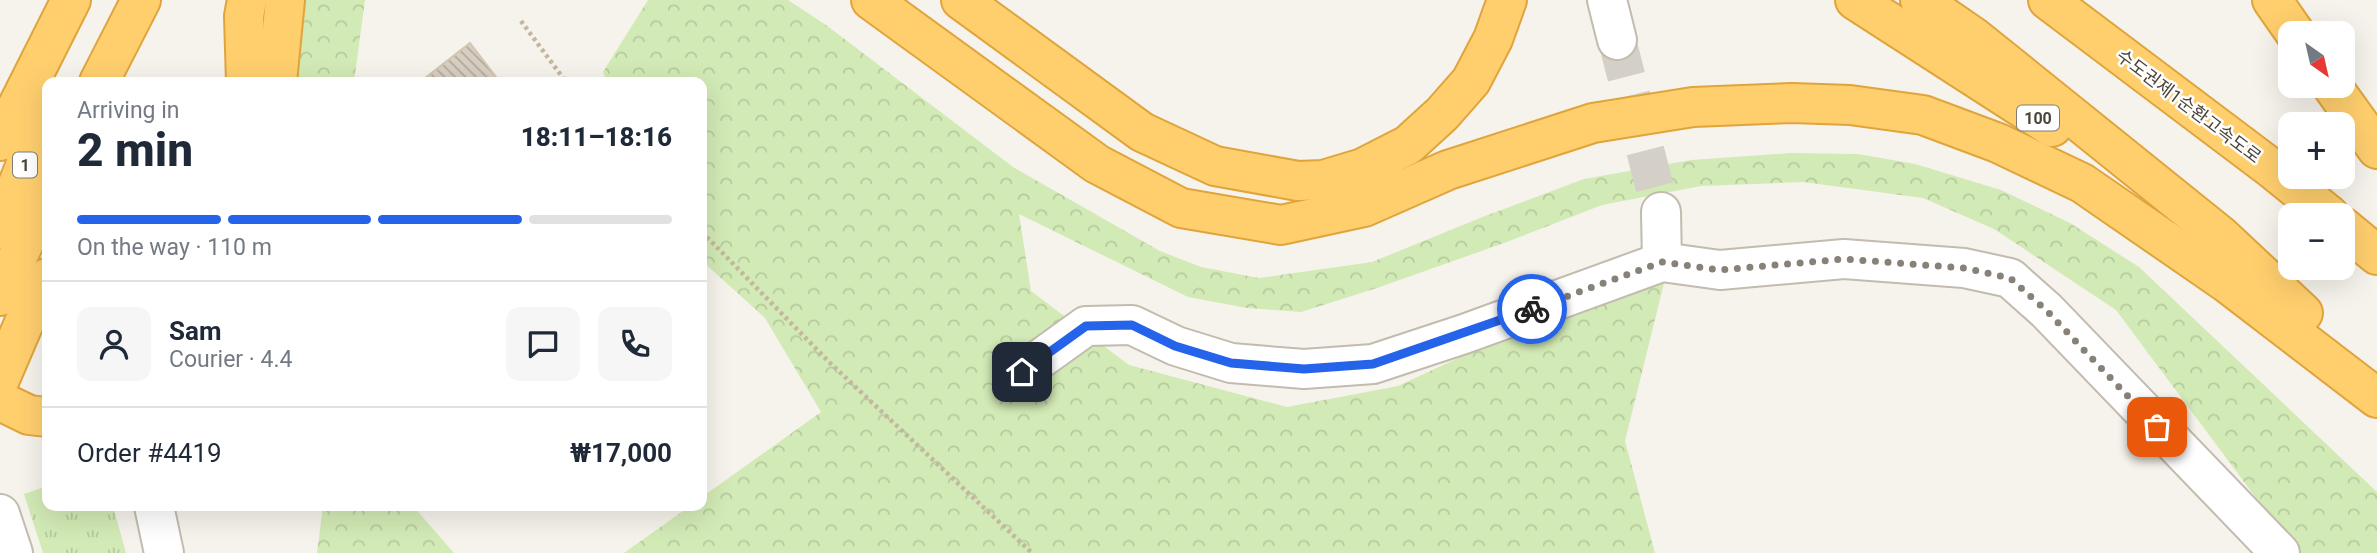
<!DOCTYPE html>
<meta charset="utf-8">
<style>
body{margin:0;font-family:Roboto,"Noto Sans KR",sans-serif;background:#f6f6f7;color:#1f2937;height:100vh;display:flex;flex-direction:column;font-size:26px;white-space:nowrap}
*{box-sizing:border-box;margin:0}
p{font-size:23px;color:#747a83}
.icon{flex:none;width:38px;height:38px;fill:none;stroke:currentColor;stroke-width:2;stroke-linecap:round;stroke-linejoin:round}
.map{position:relative;flex:1;overflow:hidden}
.details{position:absolute;left:42px;top:77px;width:665px;height:434px;display:flex;flex-direction:column;background:#fff;border-radius:14px;box-shadow:0 7px 28px #0002}
.details>*{flex:none}
.needle{width:46px;rotate:146deg}
.buttons{position:absolute;left:2278px;top:21px;display:grid;gap:14px}
.buttons a{display:grid;place-items:center;width:77px;height:77px;border-radius:14px;background:#fff;box-shadow:0 7px 28px #0002;font-size:35px}
.pin{position:absolute;display:grid;place-items:center;width:60px;height:60px;color:#fff;margin:-30px;border-radius:14px;box-shadow:0 4px 10px #0006}
.courier{position:absolute;display:grid;place-items:center;width:70px;height:70px;margin:-35px;border:5px solid #2563eb;border-radius:50%;background:#fff;color:#222;box-shadow:0 2px 9px #0007}
.headline em{font-style:normal;font-weight:800}
.headline div{display:flex;flex-direction:column-reverse}
.headline{display:flex;align-items:center;justify-content:space-between;height:119px;padding:0 35px}
h1{font-size:46px;font-weight:800;line-height:52px}
.bar{display:grid;grid-template-columns:repeat(4,1fr);gap:10px 7px;align-content:center;height:84px;padding:0 35px}
.bar i{height:9px;border-radius:5px;background:#e0e1e3}
.bar .on{background:#2563eb}
.bar p{grid-column:span 4}
.line{display:flex;align-items:center;gap:18px;padding:0 35px;border-top:2px solid #e0e1e3}
.line div{flex:1}
.round{display:grid;place-items:center;flex:none;width:74px;height:74px;border-radius:14px;background:#f6f6f7}
.map>svg:first-child{display:block}
.grass{fill:url(#grass-tufts)}
.forest{fill:url(#forest-crowns)}
.building{fill:url(#building-back-hatch);stroke:#d3c7b4;stroke-width:2}
.lines{fill:none;stroke-linecap:round;stroke-linejoin:round}
.minor-tunnel{stroke:#d4d0c8;stroke-width:38;stroke-dasharray:38 19;stroke-linecap:butt}
.minor-casing{stroke:#c2bbae;stroke-width:42}
.highway-casing{stroke:#e0a43c;stroke-width:42}
.path{stroke:#c4b79f;stroke-width:4.5;stroke-dasharray:3.5 3.5;stroke-linecap:butt}
.minor{stroke:#fff;stroke-width:38}
.highway{stroke:#ffcf6e;stroke-width:38}
.done{stroke:#878178;stroke-width:7;stroke-dasharray:0 12.6}
.route{stroke:#2563eb;stroke-width:9}
.labels{text-anchor:middle;dominant-baseline:central;stroke-width:5;stroke-linejoin:round;paint-order:stroke}
.shield{fill:#fff;stroke:#817c74;stroke-width:2}
.shield-label{font-size:16px;font-weight:bold;fill:#4b4439}
.street-label{font-size:18px;fill:#4b4439;stroke:#fff}
</style>
<div class="map">
<svg width="2377" height="553" viewBox="0 0 2377 553">
<defs>
<pattern id="grass-tufts" width="24" height="20" patternUnits="userSpaceOnUse" patternTransform="scale(1.75)"><rect width="24" height="20" fill="#d2eab5"/><path d="M3 7l-1-3M5 7V3M7 7l1-3M15 17l-1-3M17 17v-4M19 17l1-3" fill="none" stroke="#b6ca9c"/></pattern>
<pattern id="forest-crowns" width="20" height="18" patternUnits="userSpaceOnUse" patternTransform="scale(1.75)"><rect width="20" height="18" fill="#d2eab5"/><path d="M2 6a3 3 0 1 1 6 0M12 15a3 3 0 1 1 6 0" fill="none" stroke="#b6ca9c"/></pattern>
<pattern id="building-back-hatch" width="6" height="6" patternUnits="userSpaceOnUse" patternTransform="scale(1.75)"><rect width="6" height="6" fill="#d8cfc1"/><path d="M-1 5l2 2M0 0l6 6M5-1l2 2" fill="none" stroke="#b1aa9e"/></pattern>
</defs>
<rect width="100%" height="100%" fill="#f6f3ec"/>
<polygon class="grass" points="47,486 47,506 113,506 126,553 43,553 24,494"/>
<g class="forest">
<polygon points="302,0 365,0 354,82 291,82"/>
<polygon points="648,0 788,0 826,25 1013,167 1160,251 1201,267 1259,278 1372,262 1485,216 1584,179 1691,160 1791,153 1858,154 1915,164 2001,190 2070,223 2139,267 2377,492 2377,553 2297,553 2116,310 1994,229 1923,198 1803,182 1701,186 1602,205 1504,243 1377,288 1301,312 1247,308 1188,297 1019,214 1031,291 1129,365 1287,407 1398,386 1611,287 1664,283 1625,441 1655,553 624,553 690,506 702,506 702,497 821,412 765,318 702,261 702,82 607,82 603,72"/>
<polygon points="323,506 413,506 454,553 317,553"/>
</g>
<polygon class="building" points="470,43 499,81 497,82 420,82"/>
<g class="lines">
<polyline class="minor-tunnel" points="1617,40 1661,212"/>
<defs>
<g id="minor">
<polyline points="1607,0 1617,40"/>
<polyline points="1661,212 1662,262"/>
<polyline points="1022,372 1086,326 1132,325 1176,346 1231,363 1304,369 1373,364 1464,334 1662,262 1720,270 1844,259 1964,268 2010,278 2047,311 2280,553"/>
<polyline points="154,506 164,553"/>
<polyline points="0,514 13,553"/>
</g>
<g id="highway">
<polyline points="871,0 1097,164 1181,208 1281,225 1364,207 1448,170 1593,123 1693,107 1792,103 1850,105 1923,115 1998,143 2082,183 2227,283 2377,398"/>
<polyline points="961,0 1142,132 1215,166 1298,181 1323,180 1363,168 1408,145 1442,114 1471,81 1493,39 1507,0"/>
<polyline points="1855,0 2052,127"/>
<polyline points="1920,0 1975,38 2221,236 2303,313"/>
<polyline points="2048,0 2271,168 2329,215"/>
<polyline points="2272,0 2295,33"/>
<polyline points="99,82 141,0"/>
<polyline points="246,82 244,16 247,0"/>
<polyline points="277,82 285,0"/>
<polyline points="2332,86 2377,149"/>
<polyline points="0,141 71,0"/>
<polyline points="2343,227 2377,255"/>
<polyline points="0,229 24,169 47,100"/>
<polyline points="0,296 47,192"/>
<polyline points="0,379 30,309 47,278"/>
<polyline points="0,401 29,415 47,417"/>
</g>
</defs>
<use href="#minor" class="minor-casing"/>
<use href="#highway" class="highway-casing"/>
<g class="path">
<polyline points="521,21 566,82"/>
<polyline points="702,232 829,362 1032,553"/>
</g>
<use href="#minor" class="minor"/>
<use href="#highway" class="highway"/>
</g>
<g class="lines">
<polyline class="done" points="1532,309 1662,262 1720,270 1844,259 1964,268 2010,278 2047,311 2157,427"/>
<polyline class="route" points="1022,372 1086,326 1132,325 1175,346 1231,363 1304,369 1373,364 1532,309"/>
</g>
<g class="labels">
<g class="shield">
<rect x="2017" y="105.5" width="42" height="25" rx="5"/>
<rect x="13" y="152.5" width="24" height="25" rx="5"/>
</g>
<g class="shield-label">
<text x="2038" y="118">100</text>
<text x="25" y="165">1</text>
</g>
<g class="street-label">
<text transform="translate(2189 106) rotate(37)">수도권제1순환고속도로</text>
</g>
</g>
</svg>
<div class="buttons">
<a><svg class="needle" viewBox="-14 -14 28 28"><path d="M0-13l5 13h-10z" fill="#e53935"/><path d="M0 13l5-13h-10z" fill="#747a83"/></svg></a>
<a>+</a>
<a>−</a>
</div>
<div class="pin" style="left:2157px;top:427px;background:#ea580c"><svg class="icon" aria-label="bag" viewBox="0 0 24 24"><path d="M5 8h14l-1 12H6zM9 8a3 3 0 0 1 6 0"/></svg></div>
<div class="pin" style="left:1022px;top:372px;background:#1f2937"><svg class="icon" aria-label="home" viewBox="0 0 24 24"><path d="M3 11l9-7 9 7M6 9v11h12V9"/></svg></div>
<div class="courier" style="left:1532px;top:309px"><svg class="icon" aria-label="bike" viewBox="0 0 24 24"><circle cx="6" cy="16" r="4"/><circle cx="18" cy="16" r="4"/><path d="M6 16l4-8h5l3 8M10 8l3 8H6M13 5h3"/></svg></div>
<section class="details">
<div class="headline"><div><h1>2 min</h1><p>Arriving in</p></div><em>18:11–18:16</em></div>
<div class="bar"><i class="on"></i><i class="on"></i><i class="on"></i><i></i><p>On the way · 110 m</p></div>
<div class="line" style="height:126px"><a class="round"><svg class="icon" aria-label="person" viewBox="0 0 24 24"><circle cx="12" cy="8" r="4"/><path d="M4 21q1-7 8-7t8 7"/></svg></a><div><b>Sam</b><p>Courier · 4.4</p></div><a class="round"><svg class="icon" aria-label="chat" viewBox="0 0 24 24"><path d="M4 5h16v11H9l-5 4z"/></svg></a><a class="round"><svg class="icon" aria-label="phone" viewBox="0 0 24 24"><path d="M5 4h4l2 5-3 2q2 4 5 5l2-3 5 2v4C11 20 4 13 5 4z"/></svg></a></div>
<div class="line" style="height:91px"><div>Order #4419</div><b>₩17,000</b></div>
</section>
</div>
